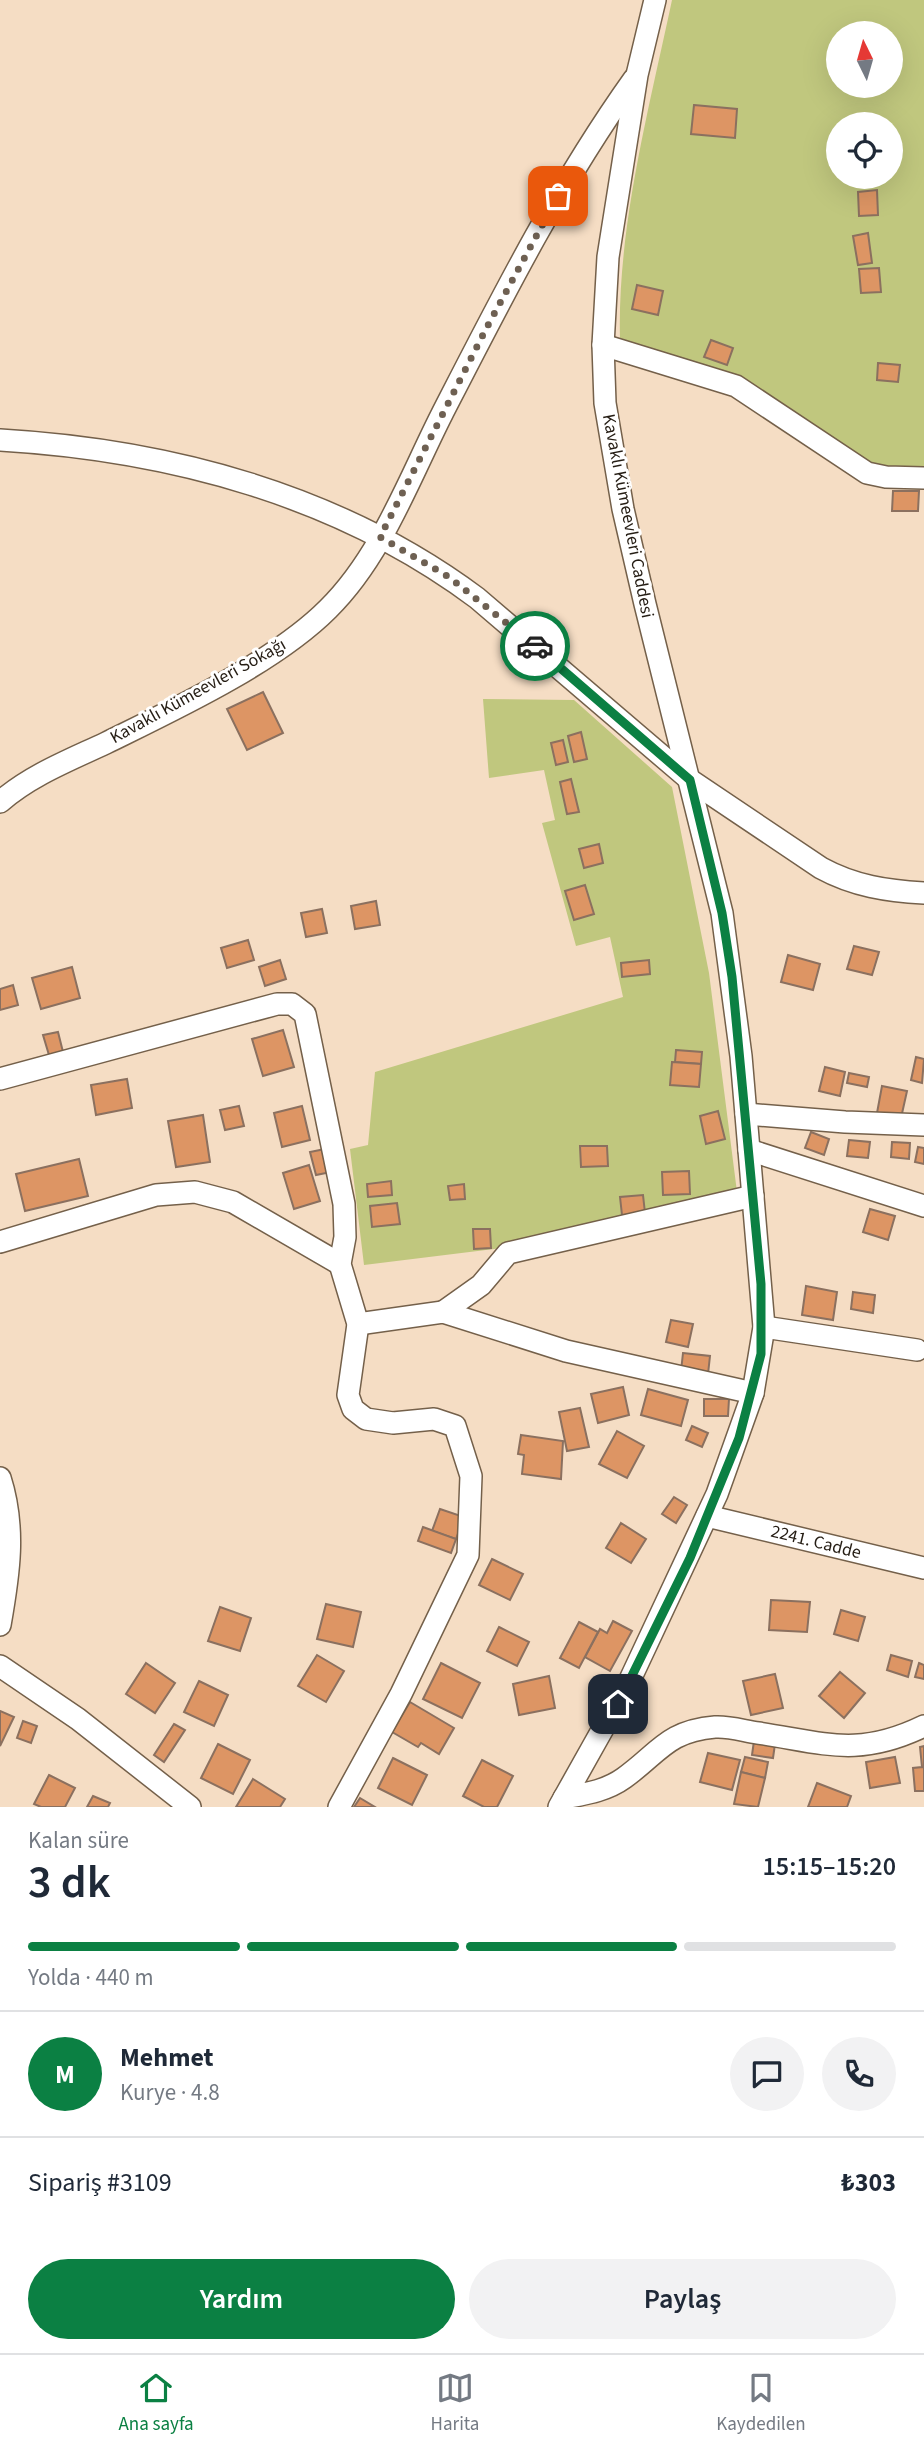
<!DOCTYPE html>
<html lang="tr">
<meta charset="utf-8">
<style>
body{margin:0;font-family:"Source Sans 3",sans-serif;background:#f2f2f3;color:#1f2937;height:100vh;display:flex;flex-direction:column;font-size:26px;white-space:nowrap}
*{box-sizing:border-box;margin:0}
p{font-size:23px;color:#747a83}
.icon{flex:none;width:38px;height:38px;fill:none;stroke:currentColor;stroke-width:2;stroke-linecap:round;stroke-linejoin:round}
.map{position:relative;height:1807px;overflow:hidden}
.details{display:flex;flex-direction:column;background:#fff;flex:1}
.details>*{flex:none}
.needle{width:46px;rotate:355deg}
.fabs{position:absolute;left:826px;top:21px;display:grid;gap:14px}
.fabs a{display:grid;place-items:center;width:77px;height:77px;border-radius:50%;background:#fff;box-shadow:0 7px 28px #0002;font-size:35px}
.pin{position:absolute;display:grid;place-items:center;width:60px;height:60px;color:#fff;margin:-30px;border-radius:14px;box-shadow:0 4px 10px #0006}
.courier{position:absolute;display:grid;place-items:center;width:70px;height:70px;margin:-35px;border:5px solid #0b8043;border-radius:50%;background:#fff;color:#222;box-shadow:0 2px 9px #0007}
.headline em{font-style:normal;font-weight:600}
.headline div{display:flex;flex-direction:column-reverse}
.headline{display:flex;align-items:center;justify-content:space-between;height:119px;padding:0 28px}
h1{font-size:46px;font-weight:600;line-height:52px}
.bar{display:grid;grid-template-columns:repeat(4,1fr);gap:10px 7px;align-content:center;height:84px;padding:0 28px}
.bar i{height:9px;border-radius:5px;background:#e0e1e3}
.bar .active{background:#0b8043}
.bar p{grid-column:span 4}
.line{display:flex;align-items:center;gap:18px;padding:0 28px;border-top:2px solid #e0e1e3}
.line div{flex:1}
.round{display:grid;place-items:center;flex:none;width:74px;height:74px;border-radius:37px;background:#f2f2f3}
.cta{display:flex;gap:14px;margin-top:auto;padding:14px 28px}
.cta a{flex:1;height:80px;border-radius:42px;background:#0b8043;color:#fff;font-size:28px;font-weight:600;line-height:80px;text-align:center}
.cta a+a{background:#f2f2f3;color:#1f2937}
.menu{display:flex;justify-content:space-around;align-items:center;height:98px;border-top:2px solid #e0e1e3;background:#fff;font-size:19px;color:#747a83}
.menu a{display:grid;justify-items:center;gap:4px}
.menu .active{color:#0b8043}
.map>svg:first-child{display:block}
.green{fill:#c0c77e;fill-rule:evenodd}
.building{fill:#dd9564;stroke:#8b705f;stroke-width:2}
.lines{fill:none;stroke-linecap:round;stroke-linejoin:round}
.minor-casing{stroke:#74604a;stroke-width:24}
.minor{stroke:#fff;stroke-width:21}
.done{stroke:#6e6052;stroke-width:7;stroke-dasharray:0 12.6}
.route{stroke:#0b8043;stroke-width:9}
.labels{text-anchor:middle;dominant-baseline:central;stroke-width:6;stroke-linejoin:round;paint-order:stroke}
.street-label{font-size:18px;fill:#251d14;stroke:#fff}
</style>
<div class="map">
<svg width="924" height="1807" viewBox="0 0 924 1807">
<rect width="100%" height="100%" fill="#f5ddc4"/>
<g class="green">
<path d="M 672,0 L 924,0 L 924,471 L 873,466 L 853,455 L 790,408 L 757,389 L 620,339 C 617,228 649,109 672,0 ZM 838,33 L 891,33 L 891,86 L 838,86 ZM 838,124 L 891,124 L 891,177 L 838,177 Z"/>
<polygon points="483,699 574,700 672,787 709,973 737,1192 502,1248 364,1265 350,1149 368,1145 375,1072 623,997 610,937 576,946 542,823 555,820 544,770 489,778"/>
</g>
<g class="building">
<polygon points="694,105 737,109 735,138 691,134"/>
<polygon points="877,190 878,215 859,216 858,192"/>
<polygon points="868,233 872,263 858,265 853,236"/>
<polygon points="879,268 881,292 861,293 859,269"/>
<polygon points="637,285 663,291 658,315 632,309"/>
<polygon points="711,340 733,348 727,365 704,357"/>
<polygon points="878,363 900,365 898,382 877,380"/>
<polygon points="893,491 919,491 918,511 892,511"/>
<polygon points="263,692 283,733 247,750 227,709"/>
<polygon points="581,732 587,759 574,762 568,736"/>
<polygon points="563,740 568,762 556,765 551,743"/>
<polygon points="571,779 579,812 567,814 560,782"/>
<polygon points="599,844 603,863 584,868 579,849"/>
<polygon points="585,885 594,914 574,920 565,891"/>
<polygon points="376,901 380,925 355,929 351,906"/>
<polygon points="322,909 327,933 306,937 301,913"/>
<polygon points="248,940 254,960 227,968 221,948"/>
<polygon points="854,946 879,952 872,975 847,969"/>
<polygon points="788,955 820,964 813,990 781,982"/>
<polygon points="280,960 286,979 265,986 259,967"/>
<polygon points="649,960 650,974 622,977 621,963"/>
<polygon points="72,967 80,998 41,1009 32,978"/>
<polygon points="13,985 18,1005 0,1010 0,989"/>
<polygon points="283,1030 294,1067 263,1076 252,1039"/>
<polygon points="58,1032 63,1052 49,1055 43,1035"/>
<polygon points="676,1050 702,1052 701,1064 675,1062"/>
<polygon points="916,1057 924,1059 922,1083 911,1080"/>
<polygon points="672,1062 701,1064 699,1087 670,1085"/>
<polygon points="825,1067 845,1072 840,1096 819,1091"/>
<polygon points="849,1073 869,1077 867,1087 847,1083"/>
<polygon points="127,1079 132,1108 96,1115 91,1085"/>
<polygon points="882,1086 907,1091 901,1118 877,1113"/>
<polygon points="239,1106 244,1126 225,1130 220,1110"/>
<polygon points="302,1106 310,1140 282,1147 274,1113"/>
<polygon points="718,1111 725,1139 706,1144 700,1116"/>
<polygon points="203,1115 210,1162 176,1167 168,1121"/>
<polygon points="811,1132 829,1139 824,1155 805,1148"/>
<polygon points="849,1140 870,1142 868,1158 847,1156"/>
<polygon points="892,1142 910,1143 909,1159 891,1157"/>
<polygon points="580,1146 607,1146 608,1166 581,1167"/>
<polygon points="918,1147 924,1148 924,1164 915,1162"/>
<polygon points="325,1149 331,1172 316,1175 310,1152"/>
<polygon points="79,1159 88,1196 25,1211 16,1174"/>
<polygon points="309,1165 320,1201 294,1209 283,1173"/>
<polygon points="689,1171 690,1194 663,1195 662,1172"/>
<polygon points="391,1181 392,1195 368,1197 367,1184"/>
<polygon points="464,1184 465,1199 450,1200 448,1186"/>
<polygon points="643,1195 645,1213 622,1215 620,1197"/>
<polygon points="397,1203 400,1224 372,1227 370,1206"/>
<polygon points="870,1209 895,1216 888,1240 863,1232"/>
<polygon points="473,1229 490,1229 491,1248 474,1249"/>
<polygon points="806,1286 837,1292 833,1320 802,1315"/>
<polygon points="853,1292 875,1295 873,1313 851,1309"/>
<polygon points="671,1320 693,1324 688,1347 666,1342"/>
<polygon points="683,1353 710,1356 708,1374 681,1371"/>
<polygon points="623,1387 629,1415 598,1423 591,1394"/>
<polygon points="648,1389 688,1400 681,1426 641,1415"/>
<polygon points="704,1399 729,1399 728,1416 704,1416"/>
<polygon points="580,1408 589,1447 567,1451 559,1412"/>
<polygon points="692,1426 708,1433 702,1447 686,1440"/>
<polygon points="617,1431 644,1446 627,1478 599,1464"/>
<polygon points="521,1435 563,1441 561,1479 522,1474 524,1455 518,1454"/>
<polygon points="674,1497 687,1505 676,1523 662,1514"/>
<polygon points="440,1509 464,1517 456,1539 432,1531"/>
<polygon points="621,1523 646,1539 631,1563 606,1548"/>
<polygon points="423,1527 456,1539 451,1553 418,1541"/>
<polygon points="492,1559 523,1574 510,1600 479,1585"/>
<polygon points="771,1600 810,1602 807,1632 769,1630"/>
<polygon points="326,1604 361,1612 353,1647 317,1639"/>
<polygon points="220,1607 251,1618 240,1651 208,1641"/>
<polygon points="841,1610 865,1617 858,1641 834,1634"/>
<polygon points="613,1621 632,1631 610,1671 585,1657 600,1629 607,1633"/>
<polygon points="579,1622 598,1632 579,1668 560,1658"/>
<polygon points="499,1627 529,1642 517,1666 487,1651"/>
<polygon points="317,1655 344,1671 326,1702 298,1686"/>
<polygon points="891,1655 912,1661 908,1677 887,1670"/>
<polygon points="146,1663 175,1683 155,1713 126,1694"/>
<polygon points="441,1663 480,1683 462,1718 423,1699"/>
<polygon points="919,1663 924,1665 924,1679 915,1677"/>
<polygon points="840,1672 865,1693 844,1718 819,1696"/>
<polygon points="775,1674 783,1708 751,1715 743,1681"/>
<polygon points="549,1676 555,1708 519,1715 513,1684"/>
<polygon points="199,1681 228,1695 214,1726 184,1712"/>
<polygon points="410,1702 454,1728 439,1754 421,1743 418,1747 392,1732"/>
<polygon points="0,1711 14,1717 0,1746"/>
<polygon points="23,1721 37,1726 31,1743 17,1738"/>
<polygon points="174,1724 185,1730 164,1762 154,1755"/>
<polygon points="754,1741 775,1744 773,1758 752,1755"/>
<polygon points="218,1744 250,1760 233,1794 201,1778"/>
<polygon points="924,1746 924,1791 915,1791 913,1768 922,1767 920,1747"/>
<polygon points="708,1753 740,1760 732,1790 700,1782"/>
<polygon points="745,1757 768,1762 765,1778 741,1772"/>
<polygon points="895,1757 900,1783 870,1788 866,1762"/>
<polygon points="393,1758 427,1775 412,1805 378,1788"/>
<polygon points="482,1760 513,1776 497,1807 484,1807 463,1796"/>
<polygon points="741,1772 765,1778 758,1807 734,1804"/>
<polygon points="49,1775 75,1788 65,1807 41,1807 34,1804"/>
<polygon points="253,1779 285,1799 280,1807 236,1807"/>
<polygon points="817,1783 851,1796 847,1807 808,1807"/>
<polygon points="93,1796 110,1803 108,1807 87,1807"/>
<polygon points="360,1798 375,1807 354,1807"/>
</g>
<g class="lines">
<defs>
<g id="minor">
<polyline points="603,345 736,386 867,473 886,477 924,478"/>
<path d="M 0,440 C 170,450 339,495 477,598 L 690,780 L 821,868 C 854,886 887,891 924,893"/>
<path d="M 0,802 C 31,775 70,760 106,743 C 175,709 274,663 328,609 C 381,557 409,479 442,414 C 501,299 559,184 634,79"/>
<polyline points="0,1079 277,1004 292,1004 305,1014 344,1204 345,1237 340,1264 358,1324 348,1395 353,1409 366,1419 393,1423 434,1419 455,1426 471,1476 468,1555 401,1694 339,1807"/>
<polyline points="746,1114 845,1122 924,1125"/>
<polyline points="749,1150 924,1206"/>
<polyline points="0,1242 156,1195 195,1192 233,1202 340,1264"/>
<polyline points="443,1312 481,1285 508,1253 753,1196"/>
<polyline points="358,1324 443,1312 566,1351 753,1393"/>
<polyline points="764,1327 917,1350"/>
<path d="M 0,1478 C 16,1528 9,1574 0,1625"/>
<polyline points="707,1516 924,1568"/>
<polyline points="0,1666 78,1719 190,1807"/>
<path d="M 564,1798 C 585,1794 606,1791 624,1778 C 659,1753 667,1731 715,1727 C 729,1726 744,1731 758,1733 C 825,1743 858,1758 924,1726"/>
<polyline points="559,1807 628,1684 717,1494 753,1393 764,1327 741,1056 722,913 645,604 623,509 605,403 603,345 608,257 637,75 655,0"/>
</g>
</defs>
<use href="#minor" class="minor-casing"/>
<use href="#minor" class="minor"/>
</g>
<g class="lines">
<polyline class="done" points="535,646 449,577 380,537 487,327 558,196"/>
<polyline class="route" points="535,646 690,780 722,913 732,977 761,1284 761,1354 739,1438 690,1558 618,1704"/>
</g>
<g class="labels">
<g class="street-label">
<text transform="translate(628 516) rotate(79)">Kavaklı Kümeevleri Caddesi</text>
<text transform="translate(198 691) rotate(-29)">Kavaklı Kümeevleri Sokağı</text>
<text transform="translate(816 1542) rotate(14)">2241. Cadde</text>
</g>
</g>
</svg>
<div class="fabs">
<a><svg class="needle" viewBox="-14 -14 28 28"><path d="M0-13l5 13h-10z" fill="#e53935"/><path d="M0 13l5-13h-10z" fill="#747a83"/></svg></a>
<a><svg class="icon" aria-label="locate" viewBox="0 0 24 24"><circle cx="12" cy="12" r="6"/><path d="M12 2v4M12 18v4M2 12h4M18 12h4"/></svg></a>
</div>
<div class="pin" style="left:558px;top:196px;background:#ea580c"><svg class="icon" aria-label="bag" viewBox="0 0 24 24"><path d="M5 8h14l-1 12H6zM9 8a3 3 0 0 1 6 0"/></svg></div>
<div class="pin" style="left:618px;top:1704px;background:#1f2937"><svg class="icon" aria-label="home" viewBox="0 0 24 24"><path d="M3 11l9-7 9 7M6 9v11h12V9"/></svg></div>
<div class="courier" style="left:535px;top:646px"><svg class="icon" aria-label="car" viewBox="0 0 24 24"><path d="M5 17H2v-5l4-1 3-4h7l3 4 3 1v5h-3M9 17h6M6 11h13"/><circle cx="7" cy="17" r="2"/><circle cx="17" cy="17" r="2"/></svg></div>
</div>
<section class="details">
<div class="headline"><div><h1>3 dk</h1><p>Kalan süre</p></div><em>15:15–15:20</em></div>
<div class="bar"><i class="active"></i><i class="active"></i><i class="active"></i><i></i><p>Yolda · 440 m</p></div>
<div class="line" style="height:126px"><b class="round" style="background:#0b8043;color:#fff">M</b><div><b>Mehmet</b><p>Kurye · 4.8</p></div><a class="round"><svg class="icon" aria-label="chat" viewBox="0 0 24 24"><path d="M4 5h16v11H9l-5 4z"/></svg></a><a class="round"><svg class="icon" aria-label="phone" viewBox="0 0 24 24"><path d="M5 4h4l2 5-3 2q2 4 5 5l2-3 5 2v4C11 20 4 13 5 4z"/></svg></a></div>
<div class="line" style="height:91px"><div>Sipariş #3109</div><b>₺303</b></div>
<div class="cta"><a>Yardım</a><a>Paylaş</a></div>
</section>
<nav class="menu">
<a class="active"><svg class="icon" aria-label="home" viewBox="0 0 24 24"><path d="M3 11l9-7 9 7M6 9v11h12V9"/></svg>Ana sayfa</a>
<a><svg class="icon" aria-label="map" viewBox="0 0 24 24"><path d="M3 6l6-2 6 2 6-2v14l-6 2-6-2-6 2zM9 4v14M15 6v14"/></svg>Harita</a>
<a><svg class="icon" aria-label="saved" viewBox="0 0 24 24"><path d="M7 4h10v16l-5-4-5 4z"/></svg>Kaydedilen</a>
</nav>
